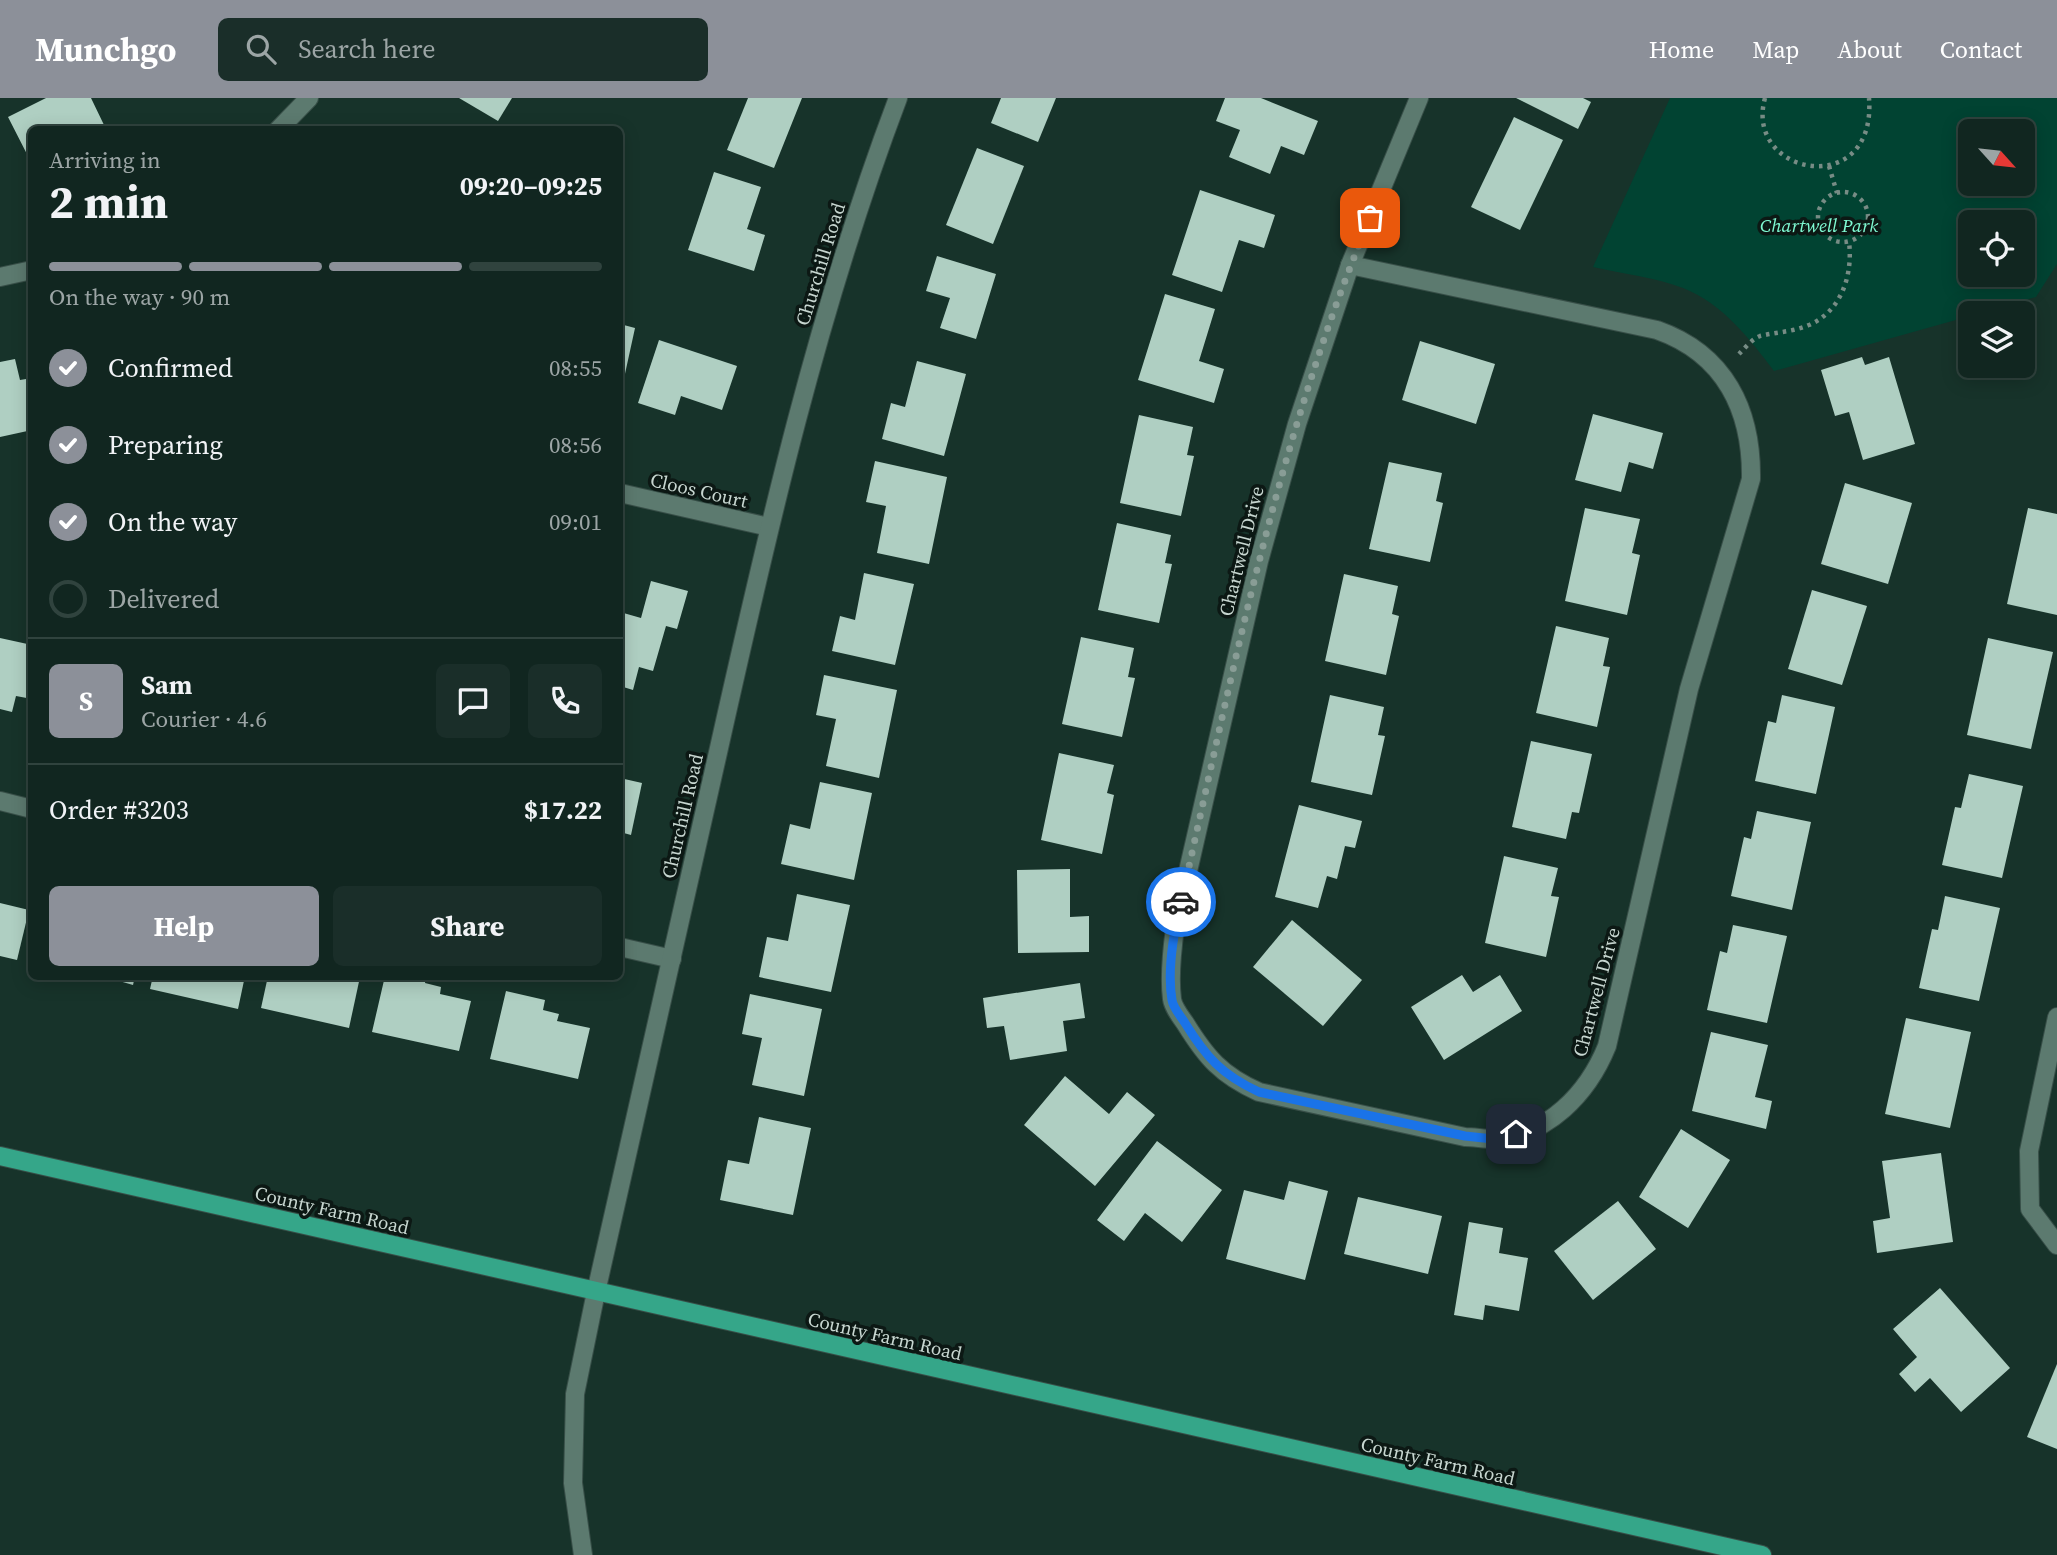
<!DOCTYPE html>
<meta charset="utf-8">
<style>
body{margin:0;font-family:"Source Serif 4",serif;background:#1a2e29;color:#f1f3f6;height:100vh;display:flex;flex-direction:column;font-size:26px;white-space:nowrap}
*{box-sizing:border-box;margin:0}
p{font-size:23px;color:#9ca5a5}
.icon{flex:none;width:38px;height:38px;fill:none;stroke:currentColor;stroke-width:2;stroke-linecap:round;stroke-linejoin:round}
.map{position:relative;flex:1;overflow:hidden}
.details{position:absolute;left:28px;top:28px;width:595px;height:854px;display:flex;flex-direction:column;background:#112620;border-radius:10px;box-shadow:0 4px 18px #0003,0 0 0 2px #30433e}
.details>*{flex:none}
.needle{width:46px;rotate:117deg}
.fabs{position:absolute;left:1958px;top:21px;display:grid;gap:14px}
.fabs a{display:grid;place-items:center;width:77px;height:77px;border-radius:10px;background:#112620;box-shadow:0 4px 18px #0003,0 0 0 2px #30433e;font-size:35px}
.pin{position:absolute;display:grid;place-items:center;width:60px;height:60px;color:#fff;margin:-30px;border-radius:14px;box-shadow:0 4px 10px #0006}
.courier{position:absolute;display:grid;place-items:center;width:70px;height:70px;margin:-35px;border:5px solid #1a73e8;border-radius:50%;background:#fff;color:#222;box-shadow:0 2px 9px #0007}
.overview em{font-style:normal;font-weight:700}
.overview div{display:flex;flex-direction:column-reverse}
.overview{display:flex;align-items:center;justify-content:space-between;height:119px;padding:0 21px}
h1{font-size:46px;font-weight:700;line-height:52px}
.bar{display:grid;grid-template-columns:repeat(4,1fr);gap:10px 7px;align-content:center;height:84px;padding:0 21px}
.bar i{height:9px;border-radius:5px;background:#30433e}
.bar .on{background:#8c9099}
.bar p{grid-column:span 4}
.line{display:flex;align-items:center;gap:18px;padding:0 21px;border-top:2px solid #30433e}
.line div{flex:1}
.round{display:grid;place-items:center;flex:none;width:74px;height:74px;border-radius:10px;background:#1a2e29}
ol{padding:0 21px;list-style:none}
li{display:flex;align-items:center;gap:21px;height:77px}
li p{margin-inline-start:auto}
li .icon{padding:7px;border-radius:50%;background:#8c9099;color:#fff;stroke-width:4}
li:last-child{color:#9ca5a5}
li i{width:38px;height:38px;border:4px solid #30433e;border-radius:50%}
.cta{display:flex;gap:14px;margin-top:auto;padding:14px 21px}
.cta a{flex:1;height:80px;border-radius:10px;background:#8c9099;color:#fff;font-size:28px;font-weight:700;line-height:80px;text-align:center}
.cta a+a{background:#1a2e29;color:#f1f3f6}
header{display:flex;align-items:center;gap:42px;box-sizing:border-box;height:98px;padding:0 35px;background:#8c9099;color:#fff}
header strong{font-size:33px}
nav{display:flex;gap:38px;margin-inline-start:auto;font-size:24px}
.search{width:490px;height:63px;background:#1a2e29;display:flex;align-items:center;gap:18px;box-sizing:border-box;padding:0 24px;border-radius:10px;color:#9ca5a5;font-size:26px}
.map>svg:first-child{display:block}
.green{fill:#014332;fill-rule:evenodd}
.building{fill:#afcfc2}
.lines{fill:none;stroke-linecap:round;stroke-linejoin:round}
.minor-casing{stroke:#384f48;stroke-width:20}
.major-casing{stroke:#384f48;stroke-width:20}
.path{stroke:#778c85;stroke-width:4.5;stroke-dasharray:3.5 5;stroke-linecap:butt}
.minor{stroke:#5c7a6f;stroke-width:18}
.major{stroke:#35a689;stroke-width:18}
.done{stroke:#899d96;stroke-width:7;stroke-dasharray:0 12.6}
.route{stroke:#1a73e8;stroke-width:9}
.labels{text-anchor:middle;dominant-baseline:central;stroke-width:7;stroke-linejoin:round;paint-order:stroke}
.park-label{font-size:19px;font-style:italic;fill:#7ffad3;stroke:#0c1814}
.street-label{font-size:19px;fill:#c7d6d0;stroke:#0c1814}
</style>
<header>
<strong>Munchgo</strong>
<div class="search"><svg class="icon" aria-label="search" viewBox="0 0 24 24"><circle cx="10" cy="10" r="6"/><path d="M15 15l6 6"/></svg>Search here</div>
<nav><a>Home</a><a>Map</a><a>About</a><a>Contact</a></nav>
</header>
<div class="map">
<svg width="2057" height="1457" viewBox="0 0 2057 1457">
<rect width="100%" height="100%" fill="#17332a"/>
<path class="green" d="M 1670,0 L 2057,0 L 2057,166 L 2036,199 L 1979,215 L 1970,215 L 1970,218 L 1774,273 C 1749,240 1723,206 1683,190 C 1657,180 1620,175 1593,169 ZM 1970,33 L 2023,33 L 2023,86 L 1970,86 ZM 1970,124 L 2023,124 L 2023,177 L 1970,177 Z"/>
<g class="building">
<polygon points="46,0 91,0 104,27 96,32 32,32 32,66 8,19"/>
<polygon points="459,0 512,0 498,23"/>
<polygon points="748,0 802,0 774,70 727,52"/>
<polygon points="1001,0 1056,0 1038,44 991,25"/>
<polygon points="1225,0 1261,0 1318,23 1304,57 1281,48 1270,76 1229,59 1240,32 1216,23"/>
<polygon points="1516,0 1583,0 1591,4 1578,31"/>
<polygon points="1514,19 1563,42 1520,132 1471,109"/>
<polygon points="977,50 1024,68 993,146 946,127"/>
<polygon points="714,74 761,89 747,131 765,137 754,173 688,152"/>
<polygon points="1200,92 1275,117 1264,150 1239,142 1222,194 1172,177"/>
<polygon points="937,158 996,176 976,241 940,230 950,200 926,193"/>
<polygon points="1165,196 1215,211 1199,263 1224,271 1214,305 1138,282"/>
<polygon points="620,226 635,230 621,294 620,294"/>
<polygon points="659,242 737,268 722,312 681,298 675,317 638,305"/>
<polygon points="1420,243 1495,266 1476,326 1402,302"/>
<polygon points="1862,259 1865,267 1889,259 1915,346 1863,362 1849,314 1835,318 1821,272"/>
<polygon points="15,261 20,282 32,280 32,332 0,339 0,264"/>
<polygon points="917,263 966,276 944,358 882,341 891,305 905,309"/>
<polygon points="1593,316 1663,335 1653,371 1629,364 1621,394 1575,382"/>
<polygon points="1139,317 1193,329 1187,357 1194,358 1181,418 1120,405"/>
<polygon points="875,363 947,379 929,466 877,455 886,408 866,404"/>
<polygon points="1389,364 1442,375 1436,403 1443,405 1430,464 1369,451"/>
<polygon points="1845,385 1912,405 1888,486 1821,466"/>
<polygon points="1585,410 1640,421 1632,455 1640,457 1627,517 1565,503"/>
<polygon points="2028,410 2057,416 2057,517 2007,506"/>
<polygon points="1117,425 1171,437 1165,465 1172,466 1159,525 1098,512"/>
<polygon points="864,475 914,486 895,567 832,553 840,518 855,522"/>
<polygon points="1344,476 1398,488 1392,516 1399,518 1386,577 1325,563"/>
<polygon points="651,483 688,493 677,531 666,528 653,573 639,569 633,592 620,588 620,514 641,520"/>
<polygon points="1812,492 1867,508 1842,587 1788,571"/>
<polygon points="1556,528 1609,540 1603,568 1610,569 1597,629 1536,615"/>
<polygon points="1081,539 1134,550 1128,579 1135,580 1122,639 1062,626"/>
<polygon points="0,540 32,547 32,601 16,598 12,614 0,611"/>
<polygon points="1988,540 2053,554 2031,651 1967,637"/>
<polygon points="824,577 897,592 879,680 826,668 836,621 816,617"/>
<polygon points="1330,597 1384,609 1378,637 1385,638 1372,697 1311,684"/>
<polygon points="1782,597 1835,609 1816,696 1755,683 1768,623 1776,625"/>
<polygon points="1531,643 1592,656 1579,715 1572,714 1566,741 1512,729"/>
<polygon points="1059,655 1114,667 1107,695 1114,697 1102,756 1041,742"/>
<polygon points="1969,676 2023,688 2002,780 1942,767 1955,709 1961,710"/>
<polygon points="620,680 642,685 631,737 620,734"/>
<polygon points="820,684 872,695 854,782 781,766 790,726 810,731"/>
<polygon points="1299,707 1362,723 1355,750 1345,748 1337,781 1327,778 1318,810 1275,799"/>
<polygon points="1757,713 1811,724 1792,812 1731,798 1744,739 1751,741"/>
<polygon points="1504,758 1558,770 1551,798 1559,799 1546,859 1485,845"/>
<polygon points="1070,771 1070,819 1089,818 1089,854 1018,855 1017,772"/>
<polygon points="797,796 850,807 831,894 759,879 767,839 788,843"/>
<polygon points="1945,798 2000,810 1979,903 1919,890 1932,831 1938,832"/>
<polygon points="0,805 29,812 17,862 0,858"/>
<polygon points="1292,822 1362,882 1323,928 1253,869"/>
<polygon points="1733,827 1787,838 1767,925 1707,912 1720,853 1727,855"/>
<polygon points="1462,877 1473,894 1500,877 1522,913 1444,962 1411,909"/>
<polygon points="102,878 135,878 133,887"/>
<polygon points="153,878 245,878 238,911 150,891"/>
<polygon points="268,878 360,879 349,930 261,910"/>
<polygon points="385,878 426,878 425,885 441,889 440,896 471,903 459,953 372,934"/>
<polygon points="1080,885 1085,920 1063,923 1067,953 1010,962 1004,928 987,930 983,900"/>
<polygon points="506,893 545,902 543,912 559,916 557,923 590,930 578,981 490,961"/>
<polygon points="750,896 822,911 804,998 752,987 762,940 742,936"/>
<polygon points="1906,920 1971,934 1950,1030 1885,1016"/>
<polygon points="1711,934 1768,947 1755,999 1772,1003 1766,1031 1692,1013"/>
<polygon points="1065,978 1109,1016 1127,994 1155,1017 1095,1088 1024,1027"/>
<polygon points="759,1019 811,1030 793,1117 720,1102 728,1062 749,1066"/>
<polygon points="1681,1031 1730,1062 1688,1130 1639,1099"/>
<polygon points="1157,1043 1222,1092 1182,1144 1145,1115 1124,1143 1097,1122"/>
<polygon points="1941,1055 1953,1144 1877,1155 1873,1123 1890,1120 1882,1063"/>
<polygon points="1289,1083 1328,1093 1305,1182 1226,1161 1244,1092 1284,1102"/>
<polygon points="1358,1099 1442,1118 1428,1176 1344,1156"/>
<polygon points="1618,1103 1656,1151 1593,1202 1554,1153"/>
<polygon points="1469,1124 1503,1130 1499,1155 1528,1160 1519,1213 1485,1207 1483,1222 1454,1217"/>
<polygon points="1940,1190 2010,1270 1961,1314 1930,1280 1915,1294 1899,1276 1917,1259 1893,1231"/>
<polygon points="2057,1266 2057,1351 2027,1339"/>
</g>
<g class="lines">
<defs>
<g id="minor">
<polyline points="278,32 309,0"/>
<path d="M 1350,167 L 1657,232 C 1725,256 1752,312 1751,381 L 1689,591 L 1607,948 C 1588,995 1548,1038 1493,1041 C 1484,1041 1474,1039 1465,1039 L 1259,994 C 1221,977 1206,959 1185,925 C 1180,918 1173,909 1172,901 C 1169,878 1172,852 1175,830 L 1259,463 L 1297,326 Z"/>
<polyline points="1350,167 1419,0"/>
<polyline points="0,179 32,172"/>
<polyline points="620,395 769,429"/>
<polyline points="0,703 32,711"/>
<polyline points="620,849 672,861"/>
<polyline points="2057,919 2029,1053 2030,1111 2057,1147"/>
<path d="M 583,1457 L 573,1385 L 575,1296 L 596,1194 C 637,1013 678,832 719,650 C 768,431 818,211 898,0"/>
</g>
<polyline id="major" points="0,1058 1762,1457"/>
</defs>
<use href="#minor" class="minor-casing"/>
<use href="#major" class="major-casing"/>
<g class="path">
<path d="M 1765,0 C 1743,78 1877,103 1869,0"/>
<polyline points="1829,68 1837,95"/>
<circle cx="1843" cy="119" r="25"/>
<path d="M 1739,256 C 1745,250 1752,241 1760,238 C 1776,234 1793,234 1809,227 C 1842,213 1853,176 1849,144"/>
</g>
<use href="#minor" class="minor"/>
<use href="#major" class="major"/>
</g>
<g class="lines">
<path class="done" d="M 1181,804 C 1233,574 1278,339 1370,120"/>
<path class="route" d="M 1181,804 C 1174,833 1167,873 1172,902 C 1173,910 1181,918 1185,925 C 1206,959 1222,977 1259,994 L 1465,1038 L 1493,1041 L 1516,1036"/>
</g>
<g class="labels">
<g class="park-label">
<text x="1819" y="127">Chartwell Park</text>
</g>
<g class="street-label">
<text transform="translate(820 166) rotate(-73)">Churchill Road</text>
<text transform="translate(699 392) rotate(13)">Cloos Court</text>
<text transform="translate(1241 453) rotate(-76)">Chartwell Drive</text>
<text transform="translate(682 718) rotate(-77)">Churchill Road</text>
<text transform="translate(1596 894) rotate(-75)">Chartwell Drive</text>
<text transform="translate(332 1112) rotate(13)">County Farm Road</text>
<text transform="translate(885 1238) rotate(13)">County Farm Road</text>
<text transform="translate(1438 1363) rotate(13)">County Farm Road</text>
</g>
</g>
</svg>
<div class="fabs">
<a><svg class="needle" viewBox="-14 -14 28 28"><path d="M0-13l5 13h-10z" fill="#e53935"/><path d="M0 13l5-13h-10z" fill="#9ca5a5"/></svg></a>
<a><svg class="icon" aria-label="locate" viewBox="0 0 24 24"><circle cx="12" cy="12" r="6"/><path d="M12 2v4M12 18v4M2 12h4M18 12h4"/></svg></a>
<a><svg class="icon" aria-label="layers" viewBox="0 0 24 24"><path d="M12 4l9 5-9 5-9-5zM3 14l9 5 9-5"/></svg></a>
</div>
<div class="pin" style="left:1370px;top:120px;background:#ea580c"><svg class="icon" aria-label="bag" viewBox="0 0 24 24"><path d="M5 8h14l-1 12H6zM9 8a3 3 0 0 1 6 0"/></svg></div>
<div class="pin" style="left:1516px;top:1036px;background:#1f2937"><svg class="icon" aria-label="home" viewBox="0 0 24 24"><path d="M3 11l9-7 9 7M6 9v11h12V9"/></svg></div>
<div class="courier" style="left:1181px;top:804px"><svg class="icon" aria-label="car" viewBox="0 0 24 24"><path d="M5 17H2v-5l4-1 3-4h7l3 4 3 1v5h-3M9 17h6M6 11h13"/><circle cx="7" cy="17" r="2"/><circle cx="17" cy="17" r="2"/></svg></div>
<section class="details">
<div class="overview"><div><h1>2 min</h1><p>Arriving in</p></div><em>09:20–09:25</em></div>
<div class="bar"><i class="on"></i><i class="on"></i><i class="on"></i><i></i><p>On the way · 90 m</p></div>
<ol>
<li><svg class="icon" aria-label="check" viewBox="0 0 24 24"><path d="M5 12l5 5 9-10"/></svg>Confirmed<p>08:55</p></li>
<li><svg class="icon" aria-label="check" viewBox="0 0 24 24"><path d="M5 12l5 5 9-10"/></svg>Preparing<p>08:56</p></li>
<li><svg class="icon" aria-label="check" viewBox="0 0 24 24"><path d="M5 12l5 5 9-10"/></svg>On the way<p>09:01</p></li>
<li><i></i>Delivered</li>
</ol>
<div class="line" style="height:126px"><b class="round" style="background:#8c9099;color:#fff">S</b><div><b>Sam</b><p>Courier · 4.6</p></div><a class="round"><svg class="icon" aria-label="chat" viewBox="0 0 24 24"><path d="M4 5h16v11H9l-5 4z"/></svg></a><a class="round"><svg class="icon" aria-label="phone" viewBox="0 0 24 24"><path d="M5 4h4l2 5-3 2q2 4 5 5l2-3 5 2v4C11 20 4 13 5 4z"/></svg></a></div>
<div class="line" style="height:91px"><div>Order #3203</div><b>$17.22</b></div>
<div class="cta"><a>Help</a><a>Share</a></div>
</section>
</div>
